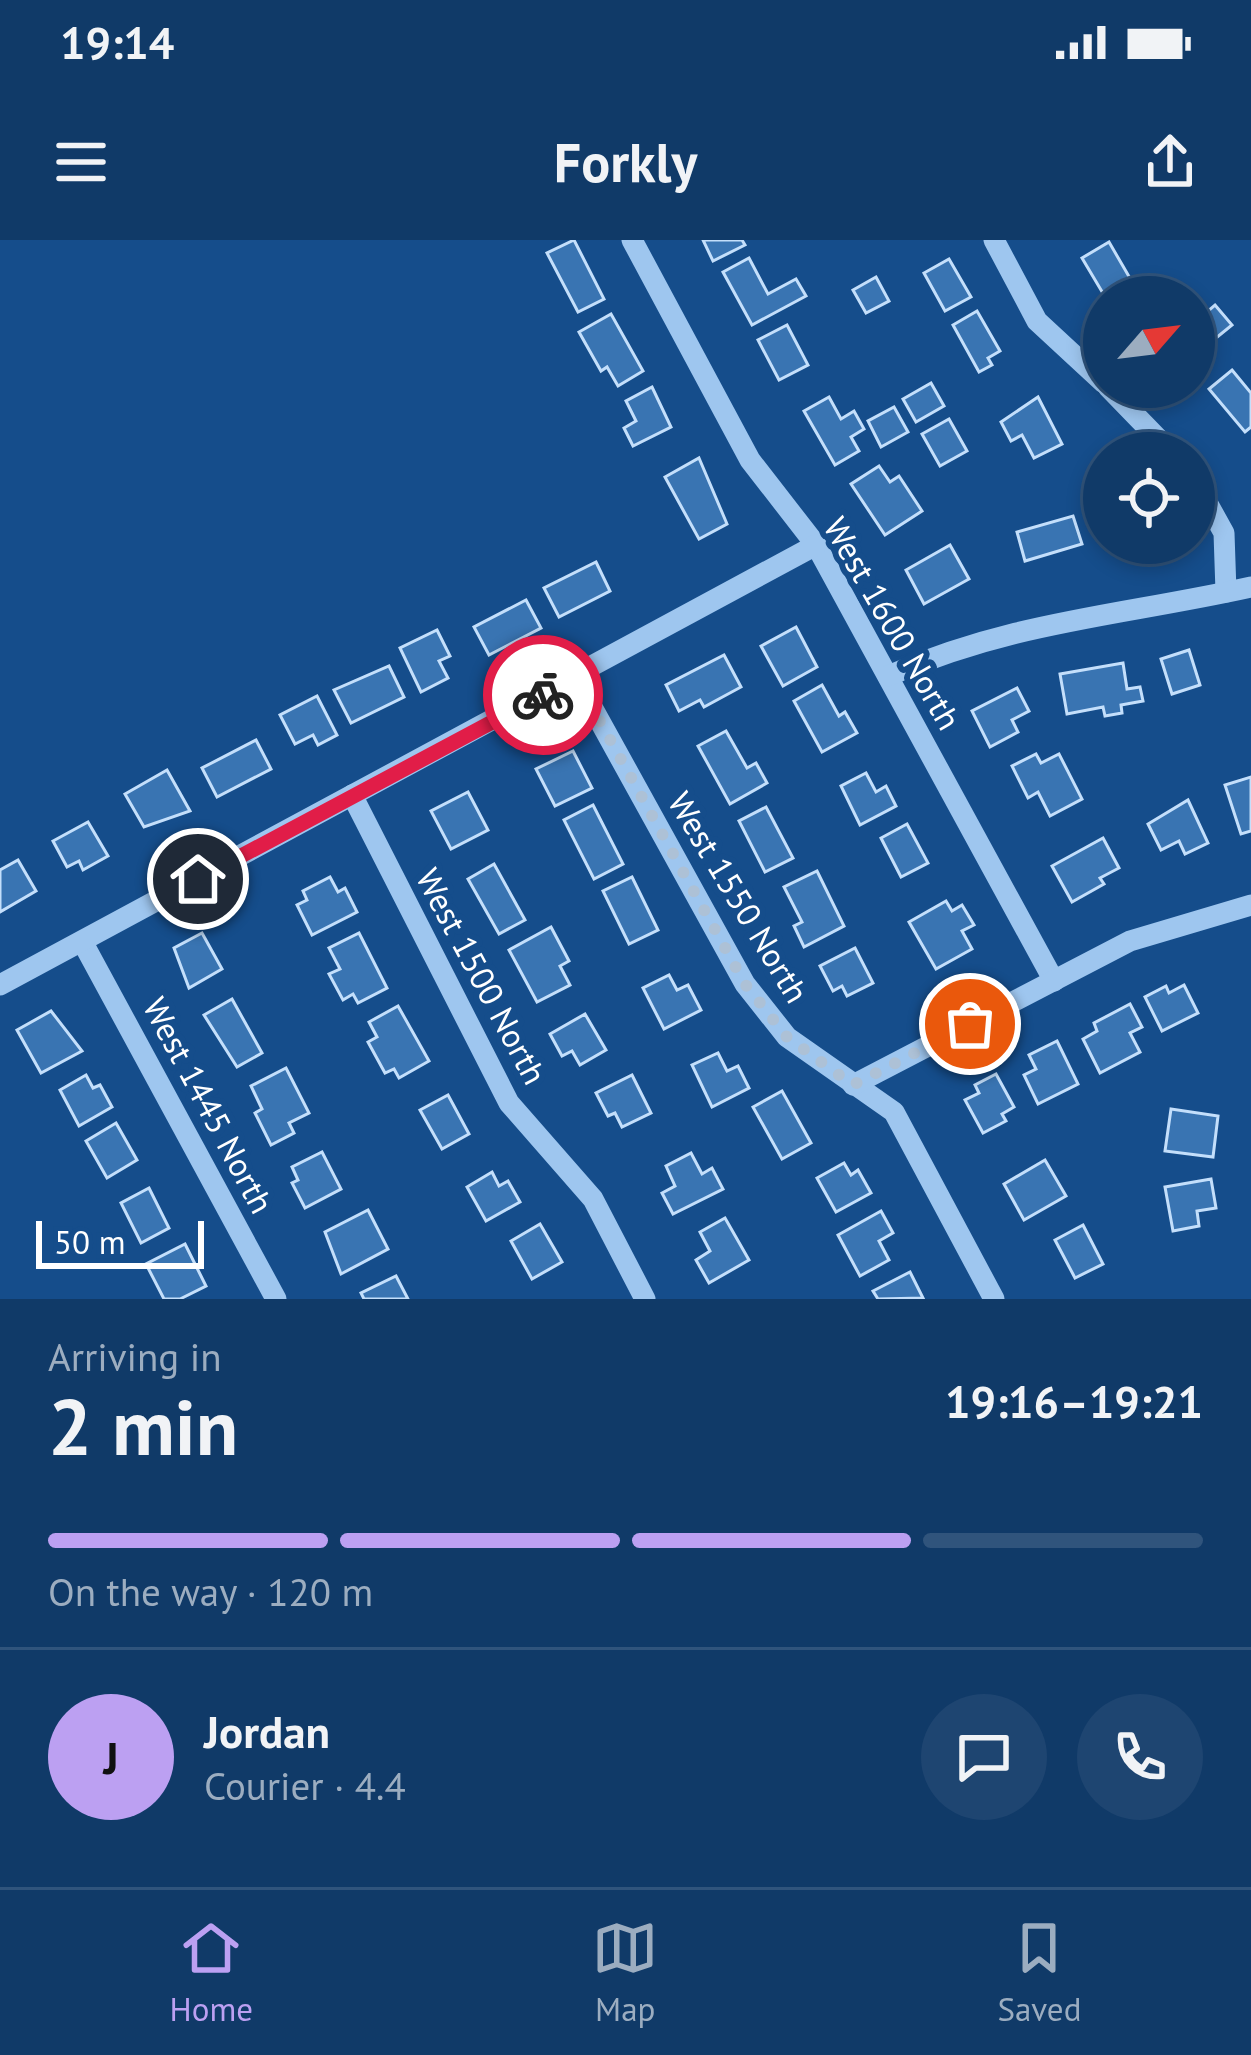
<!DOCTYPE html>
<meta charset="utf-8">
<style>
body{margin:0;font-family:"PT Sans",sans-serif;background:#1e4571;color:#f1f3f6;height:100vh;display:flex;flex-direction:column;font-size:45px;white-space:nowrap}
*{box-sizing:border-box;margin:0}
p{font-size:39px;color:#9cadc0}
.icon{flex:none;width:66px;height:66px;fill:none;stroke:currentColor;stroke-width:2;stroke-linecap:round;stroke-linejoin:round}
.map{position:relative;height:1059px;overflow:hidden}
.details{display:flex;flex-direction:column;background:#103a68;flex:1}
.details>*{flex:none}
.needle{width:78px;rotate:62deg}
.buttons{position:absolute;left:1083px;top:36px;display:grid;gap:24px}
.buttons a{display:grid;place-items:center;width:132px;height:132px;border-radius:50%;background:#103a68;box-shadow:0 6px 18px #0003,0 0 0 3px #30547c;font-size:60px}
.scale{position:absolute;left:36px;bottom:30px;width:168px;box-sizing:border-box;padding-left:12px;border:6px solid #fff;border-top:0;font-size:33px;line-height:42px;white-space:nowrap;color:#fff;-webkit-text-stroke:9px #154d8b;paint-order:stroke}
.pin{position:absolute;display:grid;place-items:center;width:102px;height:102px;color:#fff;margin:-51px;border:6px solid #fff;border-radius:50%;box-shadow:0 3px 12px #0007}
.courier{position:absolute;display:grid;place-items:center;width:120px;height:120px;margin:-60px;border:9px solid #e11d48;border-radius:50%;background:#fff;color:#222;box-shadow:0 3px 15px #0007}
.head em{font-style:normal;font-weight:800}
.head div{display:flex;flex-direction:column-reverse}
.head{display:flex;align-items:center;justify-content:space-between;height:204px;padding:0 48px}
h1{font-size:78px;font-weight:800;line-height:90px}
.bar{display:grid;grid-template-columns:repeat(4,1fr);gap:18px 12px;align-content:center;height:144px;padding:0 48px}
.bar i{height:15px;border-radius:9px;background:#30547c}
.bar .on{background:#bca0f2}
.bar p{grid-column:span 4}
.line{display:flex;align-items:center;gap:30px;padding:0 48px;border-top:3px solid #30547c}
.line div{flex:1}
.round{display:grid;place-items:center;flex:none;width:126px;height:126px;border-radius:63px;background:#1e4571}
.status{display:flex;justify-content:space-between;align-items:center;height:84px;padding:0 60px;background:#103a68;direction:ltr}
.status svg{height:33px;fill:currentColor}
header{display:flex;justify-content:space-between;align-items:center;height:156px;padding:0 48px;background:#103a68;font-size:54px;font-weight:800}
.tabs{display:flex;justify-content:space-around;align-items:center;height:168px;border-top:3px solid #30547c;background:#103a68;font-size:33px;color:#9cadc0}
.tabs a{display:grid;justify-items:center;gap:6px}
.tabs .on{color:#bca0f2}
.map>svg:first-child{display:block}
.building{fill:#3974b2;stroke:#c4dffb;stroke-width:3}
.lines{fill:none;stroke-linecap:round;stroke-linejoin:round}
.minor{stroke:#9ec6ef;stroke-width:21}
.done{stroke:#adc1d6;stroke-width:12;stroke-dasharray:0 21.6}
.route{stroke:#e11d48;stroke-width:15}
.labels{text-anchor:middle;dominant-baseline:central;stroke-width:12;stroke-linejoin:round;paint-order:stroke}
.street-label{font-size:33px;fill:#fff;stroke:#154d8b}
</style>
<div class="status"><b>19:14</b><svg viewBox="0 0 49 12"><path d="M0 12V9h3v3zM5 12V6h3v6zM10 12V3h3v9zM15 12V0h3v12zM26 1h20v11H26zM47 4h2v5h-2z"/></svg></div>
<header><svg class="icon" aria-label="menu" viewBox="0 0 24 24"><path d="M4 6h16M4 12h16M4 18h16"/></svg>Forkly<svg class="icon" aria-label="share" viewBox="0 0 24 24"><path d="M12 15V3M7 8l5-5 5 5M5 13v7h14v-7"/></svg></header>
<div class="map">
<svg width="1251" height="1059" viewBox="0 0 1251 1059">
<rect width="100%" height="100%" fill="#154d8b"/>
<g class="building">
<polygon points="574,0 604,59 578,72 547,13"/>
<polygon points="703,0 742,0 745,5 713,21"/>
<polygon points="1109,2 1131,40 1104,55 1082,18"/>
<polygon points="749,18 768,54 796,39 806,56 752,85 723,32"/>
<polygon points="949,19 971,57 945,71 924,33"/>
<polygon points="876,37 889,61 866,73 853,50"/>
<polygon points="1215,65 1232,85 1210,103 1194,83"/>
<polygon points="977,71 1000,111 988,118 992,125 979,132 953,85"/>
<polygon points="611,74 643,131 618,146 607,127 601,131 579,92"/>
<polygon points="787,85 808,125 779,140 758,100"/>
<polygon points="1232,130 1251,153 1251,187 1245,192 1209,149"/>
<polygon points="931,143 944,166 916,182 903,159"/>
<polygon points="652,147 671,187 633,206 624,188 636,181 626,161"/>
<polygon points="829,157 841,179 854,171 864,189 851,197 859,211 835,225 804,171"/>
<polygon points="1038,157 1062,204 1034,218 1022,195 1011,201 1001,182"/>
<polygon points="894,167 908,192 881,207 868,181"/>
<polygon points="949,179 967,211 940,226 922,194"/>
<polygon points="699,218 727,284 699,299 665,237"/>
<polygon points="879,226 890,242 899,236 922,271 885,295 851,244"/>
<polygon points="1073,276 1082,304 1025,321 1017,292"/>
<polygon points="950,305 969,339 924,364 906,330"/>
<polygon points="596,322 610,351 559,377 544,348"/>
<polygon points="526,360 541,388 489,415 474,387"/>
<polygon points="796,387 817,427 783,446 761,406"/>
<polygon points="437,390 450,416 439,421 448,438 421,452 400,408"/>
<polygon points="1189,410 1200,445 1172,454 1161,419"/>
<polygon points="724,415 741,447 704,467 700,460 679,471 666,445"/>
<polygon points="1123,423 1127,449 1140,447 1143,461 1121,465 1122,473 1105,476 1103,467 1067,474 1060,434"/>
<polygon points="389,426 404,457 351,483 334,450"/>
<polygon points="822,445 839,476 845,472 857,493 822,512 794,461"/>
<polygon points="1017,448 1029,471 1012,480 1018,492 990,507 972,471"/>
<polygon points="317,456 337,495 318,505 313,495 295,504 280,475"/>
<polygon points="726,491 747,528 756,523 767,543 730,564 698,506"/>
<polygon points="256,500 271,529 217,557 202,528"/>
<polygon points="573,511 592,548 555,566 536,529"/>
<polygon points="1036,514 1041,523 1059,514 1082,559 1050,576 1038,552 1028,558 1012,526"/>
<polygon points="167,530 190,571 144,587 125,554"/>
<polygon points="866,533 876,552 886,546 896,566 860,585 841,546"/>
<polygon points="1251,537 1251,591 1241,594 1225,545"/>
<polygon points="468,552 488,590 451,609 431,571"/>
<polygon points="1188,560 1208,603 1185,614 1179,601 1161,610 1148,584"/>
<polygon points="593,565 623,624 594,639 564,580"/>
<polygon points="766,567 793,618 765,632 739,581"/>
<polygon points="88,582 108,616 83,630 79,621 67,627 53,601"/>
<polygon points="907,584 928,623 901,637 881,598"/>
<polygon points="1103,598 1119,628 1100,638 1104,644 1072,662 1052,626"/>
<polygon points="18,620 36,651 0,672 0,630"/>
<polygon points="494,624 525,680 499,694 468,639"/>
<polygon points="817,631 844,686 804,707 794,686 802,682 784,647"/>
<polygon points="330,637 338,652 345,648 357,672 312,695 297,665 307,660 303,651"/>
<polygon points="632,637 658,690 629,704 603,651"/>
<polygon points="946,661 952,671 962,665 974,685 962,691 972,709 936,729 909,682"/>
<polygon points="551,687 569,721 560,726 570,745 537,762 509,710"/>
<polygon points="202,693 222,729 189,748 174,708"/>
<polygon points="359,693 387,748 358,763 353,754 343,760 329,734 340,729 329,708"/>
<polygon points="855,708 873,743 847,756 842,746 833,751 820,726"/>
<polygon points="669,735 677,750 688,745 701,770 664,789 643,748"/>
<polygon points="1184,745 1198,773 1162,791 1145,757 1166,746 1169,753"/>
<polygon points="232,759 262,813 237,827 204,775"/>
<polygon points="1130,764 1142,787 1130,793 1140,812 1100,833 1083,799 1097,791 1094,783"/>
<polygon points="398,766 429,821 399,838 394,829 385,833 368,802 377,797 369,782"/>
<polygon points="51,771 82,811 41,833 17,790"/>
<polygon points="585,774 606,810 580,825 572,811 562,816 550,794"/>
<polygon points="1057,801 1078,844 1038,864 1024,835 1036,829 1029,815"/>
<polygon points="718,813 727,831 738,826 749,848 712,867 692,825"/>
<polygon points="286,828 309,873 289,883 294,893 271,905 255,873 262,869 251,846"/>
<polygon points="996,834 1014,867 1002,874 1006,881 983,893 965,860 979,853 975,845"/>
<polygon points="86,835 93,848 100,845 112,867 79,886 60,850"/>
<polygon points="632,835 651,873 622,887 615,873 608,876 596,853"/>
<polygon points="782,851 811,903 782,919 753,867"/>
<polygon points="448,855 469,894 442,909 420,870"/>
<polygon points="1171,869 1218,876 1213,917 1165,911"/>
<polygon points="116,883 137,920 107,938 86,901"/>
<polygon points="322,912 341,949 305,968 292,943 298,940 292,927"/>
<polygon points="691,913 702,934 712,928 723,949 673,974 662,953 675,946 666,926"/>
<polygon points="1045,920 1066,956 1024,980 1004,944"/>
<polygon points="844,923 851,935 858,930 871,953 836,972 817,938"/>
<polygon points="492,932 499,946 508,941 520,962 486,981 467,947"/>
<polygon points="1211,939 1216,968 1197,971 1199,986 1173,991 1165,947"/>
<polygon points="149,948 169,988 141,1003 121,963"/>
<polygon points="368,970 388,1009 341,1034 325,992"/>
<polygon points="881,971 893,993 879,1001 889,1020 860,1036 838,995"/>
<polygon points="725,978 749,1020 709,1043 696,1020 710,1011 700,992"/>
<polygon points="540,984 562,1022 532,1039 511,1001"/>
<polygon points="1083,985 1103,1024 1075,1038 1055,1000"/>
<polygon points="185,1004 206,1046 180,1059 164,1059 146,1024"/>
<polygon points="910,1032 923,1058 878,1059 873,1051"/>
<polygon points="396,1036 408,1059 364,1059 361,1053"/>
</g>
<g class="lines">
<g class="minor">
<polyline points="632,0 750,220 816,305 1054,741"/>
<polyline points="994,0 1037,81 1104,143"/>
<polyline points="1108,147 1172,213"/>
<polyline points="1194,239 1224,293 1226,352"/>
<path d="M 888,436 C 1014,381 1120,376 1251,347"/>
<polyline points="576,438 745,744 787,797 894,872 994,1059"/>
<polyline points="352,555 509,863 593,959 645,1059"/>
<polyline points="83,703 276,1059"/>
<polyline points="0,745 816,305"/>
<polyline points="853,845 1130,701 1251,665"/>
</g>
</g>
<g class="lines">
<polyline class="done" points="543,455 576,438 745,744 787,797 853,845 970,784"/>
<polyline class="route" points="198,639 543,455"/>
</g>
<g class="labels">
<g class="street-label">
<text transform="translate(893 383) rotate(60)">West 1600 North</text>
<text transform="translate(739 657) rotate(59)">West 1550 North</text>
<text transform="translate(482 736) rotate(62)">West 1500 North</text>
<text transform="translate(209 865) rotate(62)">West 1445 North</text>
</g>
</g>
</svg>
<div class="buttons">
<a><svg class="needle" viewBox="-14 -14 28 28"><path d="M0-13l5 13h-10z" fill="#e53935"/><path d="M0 13l5-13h-10z" fill="#9cadc0"/></svg></a>
<a><svg class="icon" aria-label="locate" viewBox="0 0 24 24"><circle cx="12" cy="12" r="6"/><path d="M12 2v4M12 18v4M2 12h4M18 12h4"/></svg></a>
</div>
<div class="scale">50 m</div>
<div class="pin" style="left:970px;top:784px;background:#ea580c"><svg class="icon" aria-label="bag" viewBox="0 0 24 24"><path d="M5 8h14l-1 12H6zM9 8a3 3 0 0 1 6 0"/></svg></div>
<div class="pin" style="left:198px;top:639px;background:#1f2937"><svg class="icon" aria-label="home" viewBox="0 0 24 24"><path d="M3 11l9-7 9 7M6 9v11h12V9"/></svg></div>
<div class="courier" style="left:543px;top:455px"><svg class="icon" aria-label="bike" viewBox="0 0 24 24"><circle cx="6" cy="16" r="4"/><circle cx="18" cy="16" r="4"/><path d="M6 16l4-8h5l3 8M10 8l3 8H6M13 5h3"/></svg></div>
</div>
<section class="details">
<div class="head"><div><h1>2 min</h1><p>Arriving in</p></div><em>19:16–19:21</em></div>
<div class="bar"><i class="on"></i><i class="on"></i><i class="on"></i><i></i><p>On the way · 120 m</p></div>
<div class="line" style="height:216px"><b class="round" style="background:#bca0f2;color:#111">J</b><div><b>Jordan</b><p>Courier · 4.4</p></div><a class="round"><svg class="icon" aria-label="chat" viewBox="0 0 24 24"><path d="M4 5h16v11H9l-5 4z"/></svg></a><a class="round"><svg class="icon" aria-label="phone" viewBox="0 0 24 24"><path d="M5 4h4l2 5-3 2q2 4 5 5l2-3 5 2v4C11 20 4 13 5 4z"/></svg></a></div>
</section>
<nav class="tabs">
<a class="on"><svg class="icon" aria-label="home" viewBox="0 0 24 24"><path d="M3 11l9-7 9 7M6 9v11h12V9"/></svg>Home</a>
<a><svg class="icon" aria-label="map" viewBox="0 0 24 24"><path d="M3 6l6-2 6 2 6-2v14l-6 2-6-2-6 2zM9 4v14M15 6v14"/></svg>Map</a>
<a><svg class="icon" aria-label="saved" viewBox="0 0 24 24"><path d="M7 4h10v16l-5-4-5 4z"/></svg>Saved</a>
</nav>
